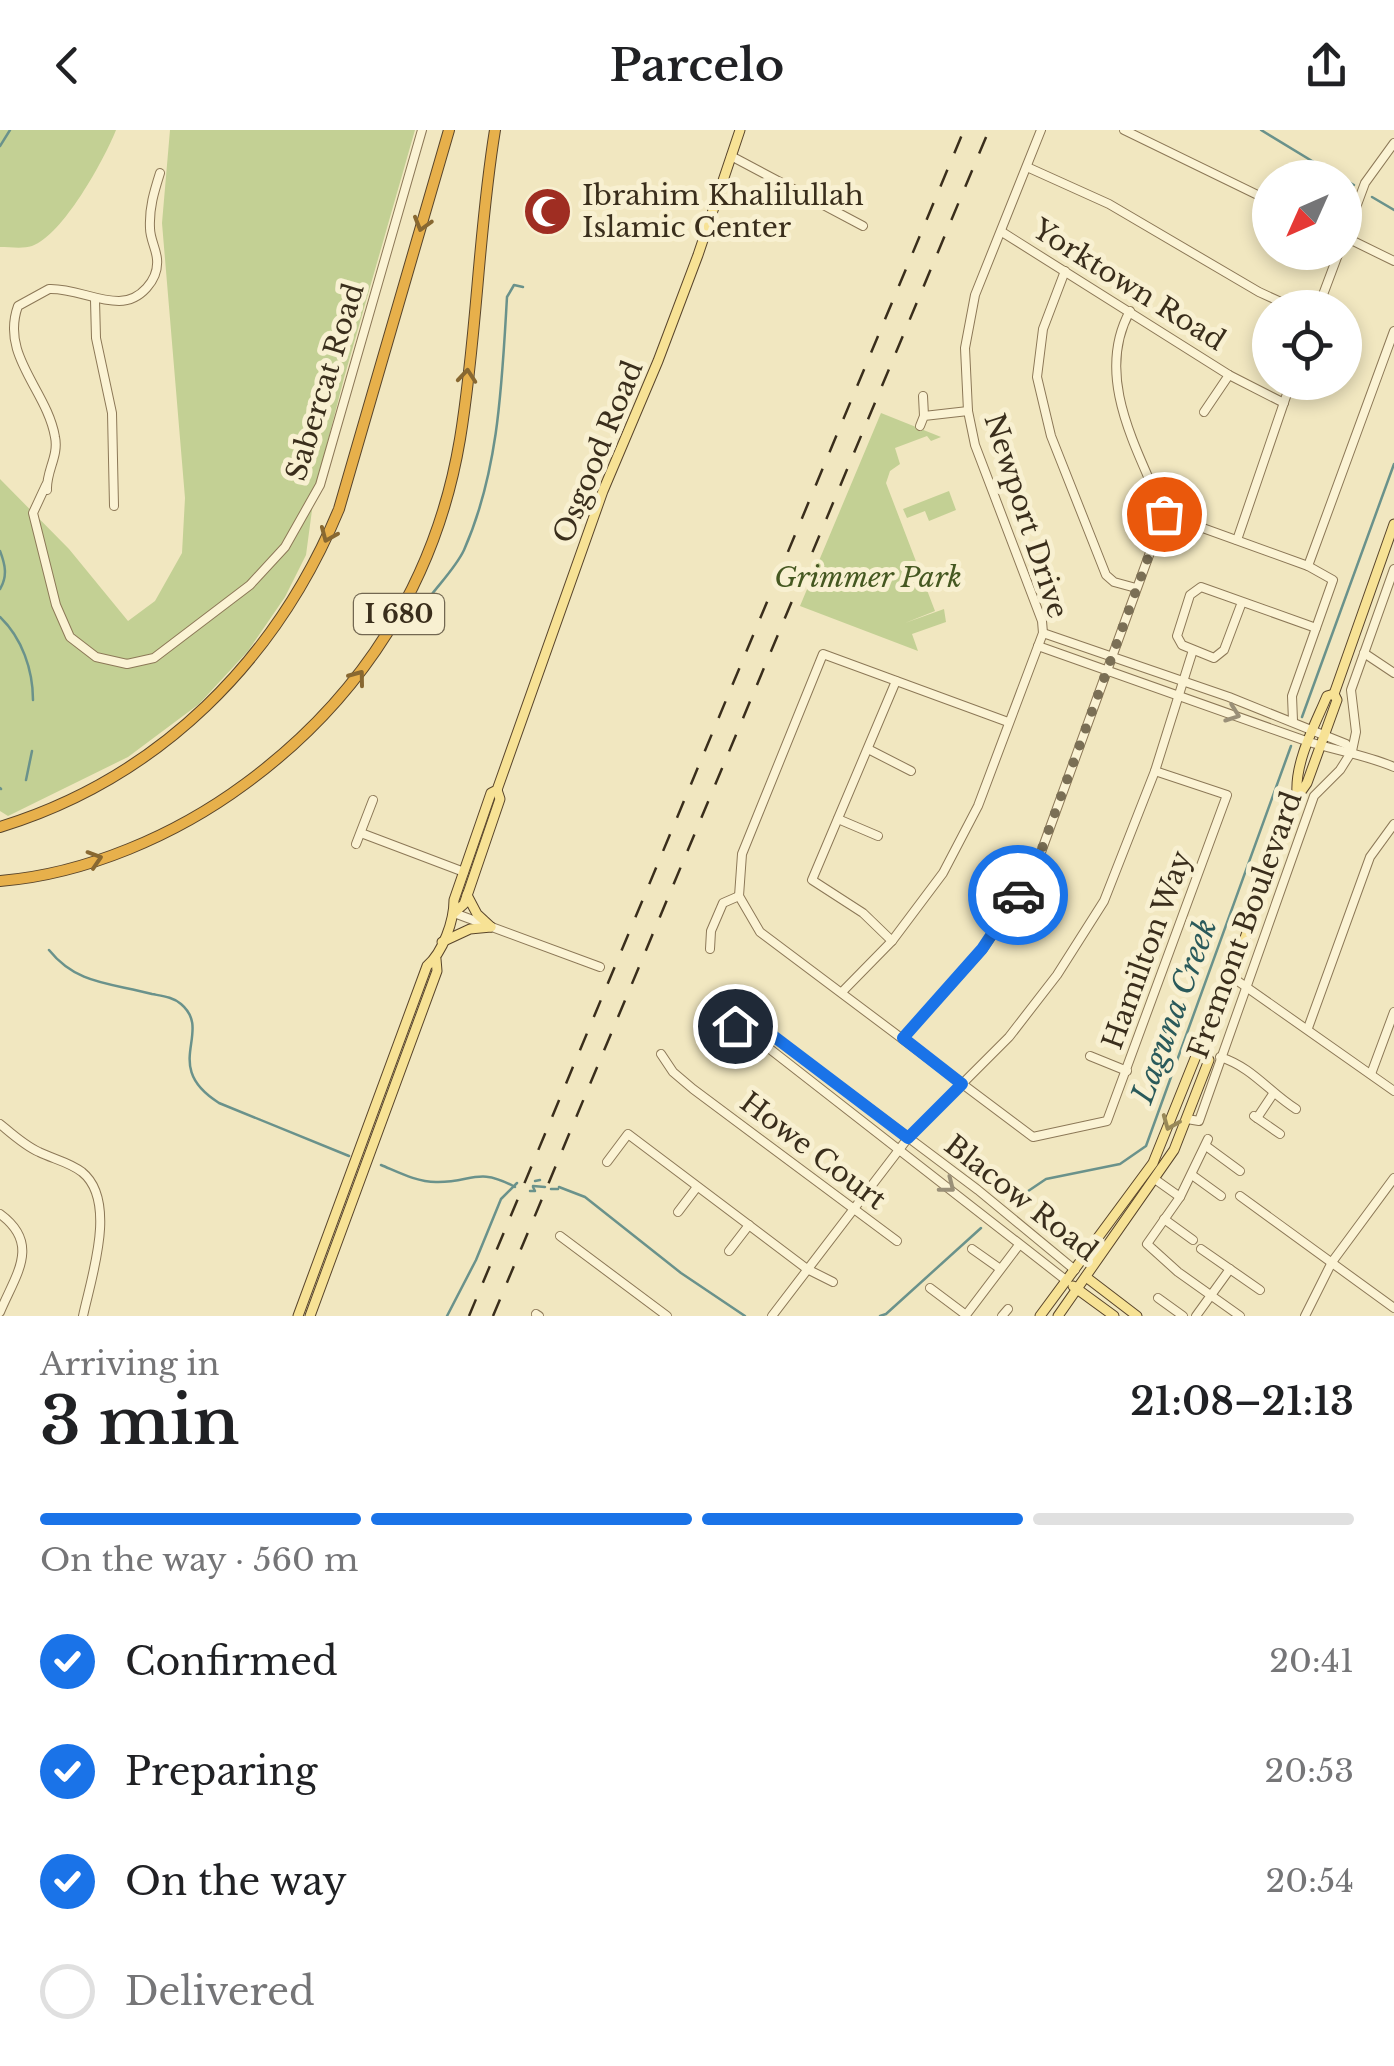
<!DOCTYPE html>
<meta charset="utf-8">
<style>
body{margin:0;font-family:"Libre Baskerville",serif;background:#f2f2f2;color:#202124;height:100vh;display:flex;flex-direction:column;font-size:38px;white-space:nowrap}
*{box-sizing:border-box;margin:0}
p{font-size:32px;color:#757577}
.icon{flex:none;width:55px;height:55px;fill:none;stroke:currentColor;stroke-width:2;stroke-linecap:round;stroke-linejoin:round}
.map{position:relative;height:1186px;overflow:hidden}
.sheet{display:flex;flex-direction:column;background:#fff;flex:1}
.sheet>*{flex:none}
.needle{width:65px;rotate:225deg}
.tools{position:absolute;left:1252px;top:30px;display:grid;gap:20px}
.tools a{display:grid;place-items:center;width:110px;height:110px;border-radius:50%;background:#fff;box-shadow:0 5px 15px #0003;font-size:50px}
.pin{position:absolute;display:grid;place-items:center;width:85px;height:85px;color:#fff;margin:-42px;border:5px solid #fff;border-radius:50%;box-shadow:0 2px 10px #0007}
.courier{position:absolute;display:grid;place-items:center;width:100px;height:100px;margin:-50px;border:8px solid #1a73e8;border-radius:50%;background:#fff;color:#222;box-shadow:0 2px 12px #0007}
.summary em{font-style:normal;font-weight:600}
.summary div{display:flex;flex-direction:column-reverse}
.summary{display:flex;align-items:center;justify-content:space-between;height:170px;padding:0 40px}
h1{font-size:65px;font-weight:600;line-height:75px}
.bar{display:grid;grid-template-columns:repeat(4,1fr);gap:15px 10px;align-content:center;height:120px;padding:0 40px}
.bar i{height:12px;border-radius:8px;background:#e0e0e0}
.bar .on{background:#1a73e8}
.bar p{grid-column:span 4}
ol{padding:0 40px;list-style:none}
li{display:flex;align-items:center;gap:30px;height:110px}
li p{margin-inline-start:auto}
li .icon{padding:10px;border-radius:50%;background:#1a73e8;color:#fff;stroke-width:4}
li:last-child{color:#757577}
li i{width:55px;height:55px;border:5px solid #e0e0e0;border-radius:50%}
header{display:flex;justify-content:space-between;align-items:center;height:130px;padding:0 40px;background:#fff;font-size:45px;font-weight:600}
.map>svg:first-child{display:block}
.green{fill:#c3d094}
.lines{fill:none;stroke-linecap:round;stroke-linejoin:round}
.stream{stroke:#6a928b;stroke-width:2.5}
.minor-casing{stroke:#8c7857;stroke-width:10}
.major-casing{stroke:#59452b;stroke-width:11}
.highway-casing{stroke:#59452b;stroke-width:12}
.minor{stroke:#fbf3d4;stroke-width:8}
.major{stroke:#f7e295;stroke-width:9}
.highway{stroke:#e7b04b;stroke-width:10}
.rail{stroke:#3a2e1c;stroke-width:2.5;stroke-dasharray:18 18;stroke-linecap:butt}
.oneway{stroke:#886831}
.oneway2{stroke:#9a9078}
.oneway3{stroke:#988858}
.done{stroke:#7a6f55;stroke-width:10;stroke-dasharray:0 18}
.route{stroke:#1a73e8;stroke-width:12}
.labels{text-anchor:middle;dominant-baseline:central;stroke-width:10;stroke-linejoin:round;paint-order:stroke}
.shield{fill:#f8f0d1;stroke:#736852;stroke-width:2.5}
.shield-label{font-size:25px;font-weight:bold;fill:#3a2e1c}
.poi-label{font-size:28px;fill:#3a2e1c;stroke:#f8f0d1;text-anchor:start}
.street-label{font-size:28px;fill:#3a2e1c;stroke:#f8f0d1}
.park-label{font-size:28px;font-style:italic;fill:#455821;stroke:#f8f0d1}
.water-label{font-size:30px;font-style:italic;fill:#2a5a5b;stroke:#f8f0d1}
</style>
<header><svg class="icon" aria-label="back" viewBox="0 0 24 24"><path d="M15 5l-7 7 7 7"/></svg>Parcelo<svg class="icon" aria-label="share" viewBox="0 0 24 24"><path d="M12 15V3M7 8l5-5 5 5M5 13v7h14v-7"/></svg></header>
<div class="map">
<svg width="1394" height="1186" viewBox="0 0 1394 1186">
<rect width="100%" height="100%" fill="#f1e7c0"/>
<g class="green">
<path d="M 0,0 L 116,0 C 104,30 63,105 32,116 C 23,119 10,117 0,117 Z"/>
<polygon points="170,0 415,0 344,248 314,365 306,425 285,467 248,521 199,574 128,627 8,686 0,681 0,349 69,419 128,491 155,471 182,423 185,368 162,93"/>
<polygon points="881,283 941,307 931,311 927,306 895,318 900,334 890,341 886,353 935,481 905,493 944,479 946,492 912,504 918,521 800,476"/>
<polygon points="949,361 956,380 929,391 925,381 907,388 903,379"/>
</g>
<g class="lines">
<g class="stream">
<polyline points="1261,0 1340,48"/>
<polyline points="0,16 10,0"/>
<polyline points="1345,50 1354,55"/>
<polyline points="1372,67 1394,80"/>
<path d="M 0,421 C 5,434 8,446 0,459"/>
<path d="M 432,464 C 443,450 457,435 464,420 C 499,341 502,252 507,167 L 514,155 L 523,157"/>
<path d="M 0,487 C 22,508 33,540 33,570"/>
<polyline points="1302,587 1394,334"/>
<polyline points="26,650 32,621"/>
<polyline points="0,658 1,659"/>
<path d="M 49,820 C 77,855 112,853 152,864 C 162,866 173,867 181,874 C 214,902 160,936 219,973 L 349,1026"/>
<path d="M 381,1035 C 398,1042 417,1052 436,1052 C 472,1053 477,1036 515,1057"/>
<polyline points="535,1051 540,1050"/>
<polyline points="533,1056 545,1057"/>
<polyline points="559,1057 585,1067 681,1143 745,1186"/>
<polyline points="551,1059 558,1059"/>
<polyline points="530,1061 535,1061 533,1057"/>
<polyline points="1009,1074 1046,1049 1120,1034 1146,1016 1291,616"/>
<polyline points="447,1186 476,1130 501,1069 517,1053"/>
<polyline points="880,1186 886,1184 981,1098"/>
</g>
<defs>
<g id="minor">
<polyline points="1124,0 1270,71"/>
<polyline points="731,26 863,96"/>
<polyline points="1027,37 1109,74 1259,162 1294,178"/>
<polyline points="1002,102 1229,245 1284,273"/>
<polyline points="1345,107 1365,53 1394,13"/>
<polyline points="1345,107 1394,131"/>
<polyline points="1065,141 1043,199 1037,247 1051,306 1106,445 1114,452 1136,458"/>
<polyline points="95,170 96,208 112,283 114,376"/>
<polyline points="1318,178 1339,122"/>
<polyline points="923,266 924,286"/>
<polyline points="1204,282 1229,245"/>
<polyline points="920,296 924,286 968,281"/>
<polyline points="46,355 33,383 56,475 70,507 96,527 127,534 154,528 250,455 285,417 320,355 422,0"/>
<path d="M 47,360 C 46,341 59,326 55,307 C 47,260 0,226 18,176 L 49,159 C 73,158 95,171 119,171 C 140,171 159,150 157,129 C 156,118 150,109 150,98 C 149,78 154,62 160,43"/>
<polyline points="1164,384 1308,436 1333,450 1292,566 1293,591"/>
<polyline points="1237,410 1291,252"/>
<polyline points="1308,436 1394,201"/>
<polyline points="1242,472 1224,520 1214,528 1182,515 1177,506 1190,465 1201,457 1316,498"/>
<polyline points="1043,503 1229,567 1346,614 1352,621"/>
<path d="M 1038,516 L 1309,612 C 1338,621 1366,625 1394,637"/>
<polyline points="1364,523 1394,543"/>
<polyline points="868,619 911,641"/>
<polyline points="838,689 878,706"/>
<polyline points="361,703 464,742"/>
<polyline points="356,714 373,670"/>
<polyline points="739,766 760,802 1033,1007 1107,991 1227,665 1155,641"/>
<polyline points="739,766 742,724 823,524 1008,592"/>
<polyline points="454,783 600,837"/>
<polyline points="892,811 863,783 812,750 896,551"/>
<polyline points="710,819 711,801 723,773 739,766"/>
<polyline points="1232,847 1394,961"/>
<polyline points="842,862 892,811 943,743 978,676 1043,503 1042,491 975,315 968,281 965,218 975,165 1041,0"/>
<polyline points="735,890 742,886 772,905 978,1060 1075,1140"/>
<polyline points="735,890 735,896 766,916 1067,1151"/>
<polyline points="1308,898 1370,727 1394,694"/>
<path d="M 903,908 L 983,819 L 1012,775 L 1040,725 L 1164,384 C 1139,321 1093,248 1130,181"/>
<polyline points="661,924 673,942 693,959 897,1111"/>
<polyline points="1090,926 1127,941"/>
<path d="M 1220,927 C 1252,937 1269,962 1296,979"/>
<polyline points="1371,944 1394,882"/>
<polyline points="1254,986 1280,1004"/>
<polyline points="1257,988 1273,964"/>
<polyline points="1187,989 1199,991 1314,666 1340,640 1352,621 1356,602 1351,560 1394,439"/>
<path d="M 0,994 C 12,1004 25,1016 39,1022 C 53,1029 69,1032 82,1042 C 118,1071 91,1148 83,1186"/>
<polyline points="1208,1009 1180,1067 1147,1114 1178,1142 1240,1186"/>
<polyline points="1206,1016 1240,1041"/>
<polyline points="607,1032 628,1004 807,1139 833,1152"/>
<polyline points="1192,1045 1221,1066"/>
<polyline points="1156,1050 1180,1067"/>
<polyline points="1240,1066 1394,1178"/>
<polyline points="678,1082 697,1057"/>
<path d="M 0,1084 C 41,1114 16,1144 0,1182"/>
<polyline points="1164,1089 1193,1110"/>
<polyline points="560,1106 667,1186"/>
<polyline points="972,1119 999,1138"/>
<polyline points="1201,1119 1260,1160"/>
<polyline points="729,1121 749,1095"/>
<polyline points="930,1158 966,1185"/>
<polyline points="1158,1168 1183,1186"/>
<polyline points="536,1184 539,1186"/>
<polyline points="966,1185 1019,1115"/>
<polyline points="772,1186 908,1008 1009,907 1057,845 1104,771 1155,641 1193,520"/>
<polyline points="1002,1186 1008,1179"/>
<polyline points="1196,1186 1230,1139"/>
<polyline points="1305,1186 1332,1132 1394,1048"/>
</g>
<g id="major">
<path d="M 1297,663 C 1295,631 1315,595 1327,566 L 1334,564"/>
<polyline points="467,765 477,784 491,797"/>
<polyline points="454,783 464,774 469,760 500,669 497,660"/>
<polyline points="442,812 470,799 491,797"/>
<polyline points="1086,1147 1137,1186"/>
<polyline points="1073,1156 1114,1186"/>
<path d="M 298,1186 L 427,836 C 443,822 454,791 454,770 L 491,663 L 497,660 L 603,361 L 658,231 L 698,125 L 740,0"/>
<polyline points="310,1186 437,841 436,829"/>
<polyline points="1040,1186 1153,1033 1196,926 1204,923 1293,673 1307,653 1337,570 1334,564 1394,394"/>
<polyline points="1058,1186 1174,1020 1209,930 1204,923"/>
</g>
<g id="highway">
<path d="M 0,697 C 159,648 276,531 339,379 L 449,0"/>
<path d="M 0,751 C 86,744 176,705 245,654 C 361,569 436,452 460,309 C 477,207 478,103 495,0"/>
</g>
</defs>
<use href="#minor" class="minor-casing"/>
<use href="#major" class="major-casing"/>
<use href="#highway" class="highway-casing"/>
<use href="#minor" class="minor"/>
<use href="#major" class="major"/>
<use href="#highway" class="highway"/>
<g class="rail">
<polyline points="469,1186 964,0"/>
<polyline points="493,1186 989,0"/>
</g>
</g>
<defs><path id="oneway-chevron" d="M-2-3.5L2.5 0L-2 3.5" fill="none" stroke-width="1.6" stroke-linecap="round" stroke-linejoin="round" transform="scale(2.5)"/></defs>
<g class="oneway">
<use href="#oneway-chevron" transform="translate(422 94) rotate(106)"/>
<use href="#oneway-chevron" transform="translate(467 246) rotate(-85)"/>
<use href="#oneway-chevron" transform="translate(328 405) rotate(113)"/>
<use href="#oneway-chevron" transform="translate(358 547) rotate(-53)"/>
<use href="#oneway-chevron" transform="translate(95 729) rotate(-18)"/>
</g>
<g class="oneway2">
<use href="#oneway-chevron" transform="translate(1233 584) rotate(20)"/>
<use href="#oneway-chevron" transform="translate(948 1056) rotate(38)"/>
</g>
<use class="oneway3" href="#oneway-chevron" transform="translate(1170 993) rotate(112)"/>
<g class="lines">
<polyline class="done" points="1018,765 1040,724 1164,384"/>
<polyline class="route" points="735,896 735,890 742,886 772,905 908,1008 962,954 903,908 982,819 1018,765"/>
</g>
<defs>
<symbol id="mosque-disc" viewBox="-11 -11 22 22"><circle r="9.5" fill="#9f2d22" stroke="#f8f0d1"/><path d="M3.5-4.9A6 6 0 1 0 3.5 4.9A5 5 0 1 1 3.5-4.9Z" fill="#fff"/></symbol>
</defs>
<g fill-rule="evenodd">
<use href="#mosque-disc" x="520" y="54" width="55" height="55"/>
</g>
<g class="labels">
<rect class="shield" x="354" y="464" width="90" height="40" rx="8"/>
<g class="shield-label">
<text x="399" y="484">I 680</text>
</g>
<g class="poi-label">
<text x="582" y="65">Ibrahim Khalilullah<tspan x="582" dy="32">Islamic Center</tspan></text>
</g>
<g class="street-label">
<text transform="translate(1129 155) rotate(32)">Yorktown Road</text>
<text transform="translate(325 252) rotate(-73)">Sabercat Road</text>
<text transform="translate(598 322) rotate(-68)">Osgood Road</text>
<text transform="translate(1026 386) rotate(72)">Newport Drive</text>
<text transform="translate(1245 795) rotate(-70)">Fremont Boulevard</text>
<text transform="translate(1147 820) rotate(-70)">Hamilton Way</text>
<text transform="translate(813 1021) rotate(37)">Howe Court</text>
<text transform="translate(1021 1068) rotate(38)">Blacow Road</text>
</g>
<g class="park-label">
<text x="868" y="447">Grimmer Park</text>
</g>
<g class="water-label">
<text transform="translate(1174 881) rotate(-70)">Laguna Creek</text>
</g>
</g>
</svg>
<div class="tools">
<a><svg class="needle" viewBox="-14 -14 28 28"><path d="M0-13l5 13h-10z" fill="#e53935"/><path d="M0 13l5-13h-10z" fill="#757577"/></svg></a>
<a><svg class="icon" aria-label="locate" viewBox="0 0 24 24"><circle cx="12" cy="12" r="6"/><path d="M12 2v4M12 18v4M2 12h4M18 12h4"/></svg></a>
</div>
<div class="pin" style="left:1164px;top:384px;background:#ea580c"><svg class="icon" aria-label="bag" viewBox="0 0 24 24"><path d="M5 8h14l-1 12H6zM9 8a3 3 0 0 1 6 0"/></svg></div>
<div class="pin" style="left:735px;top:896px;background:#1f2937"><svg class="icon" aria-label="home" viewBox="0 0 24 24"><path d="M3 11l9-7 9 7M6 9v11h12V9"/></svg></div>
<div class="courier" style="left:1018px;top:765px"><svg class="icon" aria-label="car" viewBox="0 0 24 24"><path d="M5 17H2v-5l4-1 3-4h7l3 4 3 1v5h-3M9 17h6M6 11h13"/><circle cx="7" cy="17" r="2"/><circle cx="17" cy="17" r="2"/></svg></div>
</div>
<section class="sheet">
<div class="summary"><div><h1>3 min</h1><p>Arriving in</p></div><em>21:08–21:13</em></div>
<div class="bar"><i class="on"></i><i class="on"></i><i class="on"></i><i></i><p>On the way · 560 m</p></div>
<ol>
<li><svg class="icon" aria-label="check" viewBox="0 0 24 24"><path d="M5 12l5 5 9-10"/></svg>Confirmed<p>20:41</p></li>
<li><svg class="icon" aria-label="check" viewBox="0 0 24 24"><path d="M5 12l5 5 9-10"/></svg>Preparing<p>20:53</p></li>
<li><svg class="icon" aria-label="check" viewBox="0 0 24 24"><path d="M5 12l5 5 9-10"/></svg>On the way<p>20:54</p></li>
<li><i></i>Delivered</li>
</ol>
</section>
